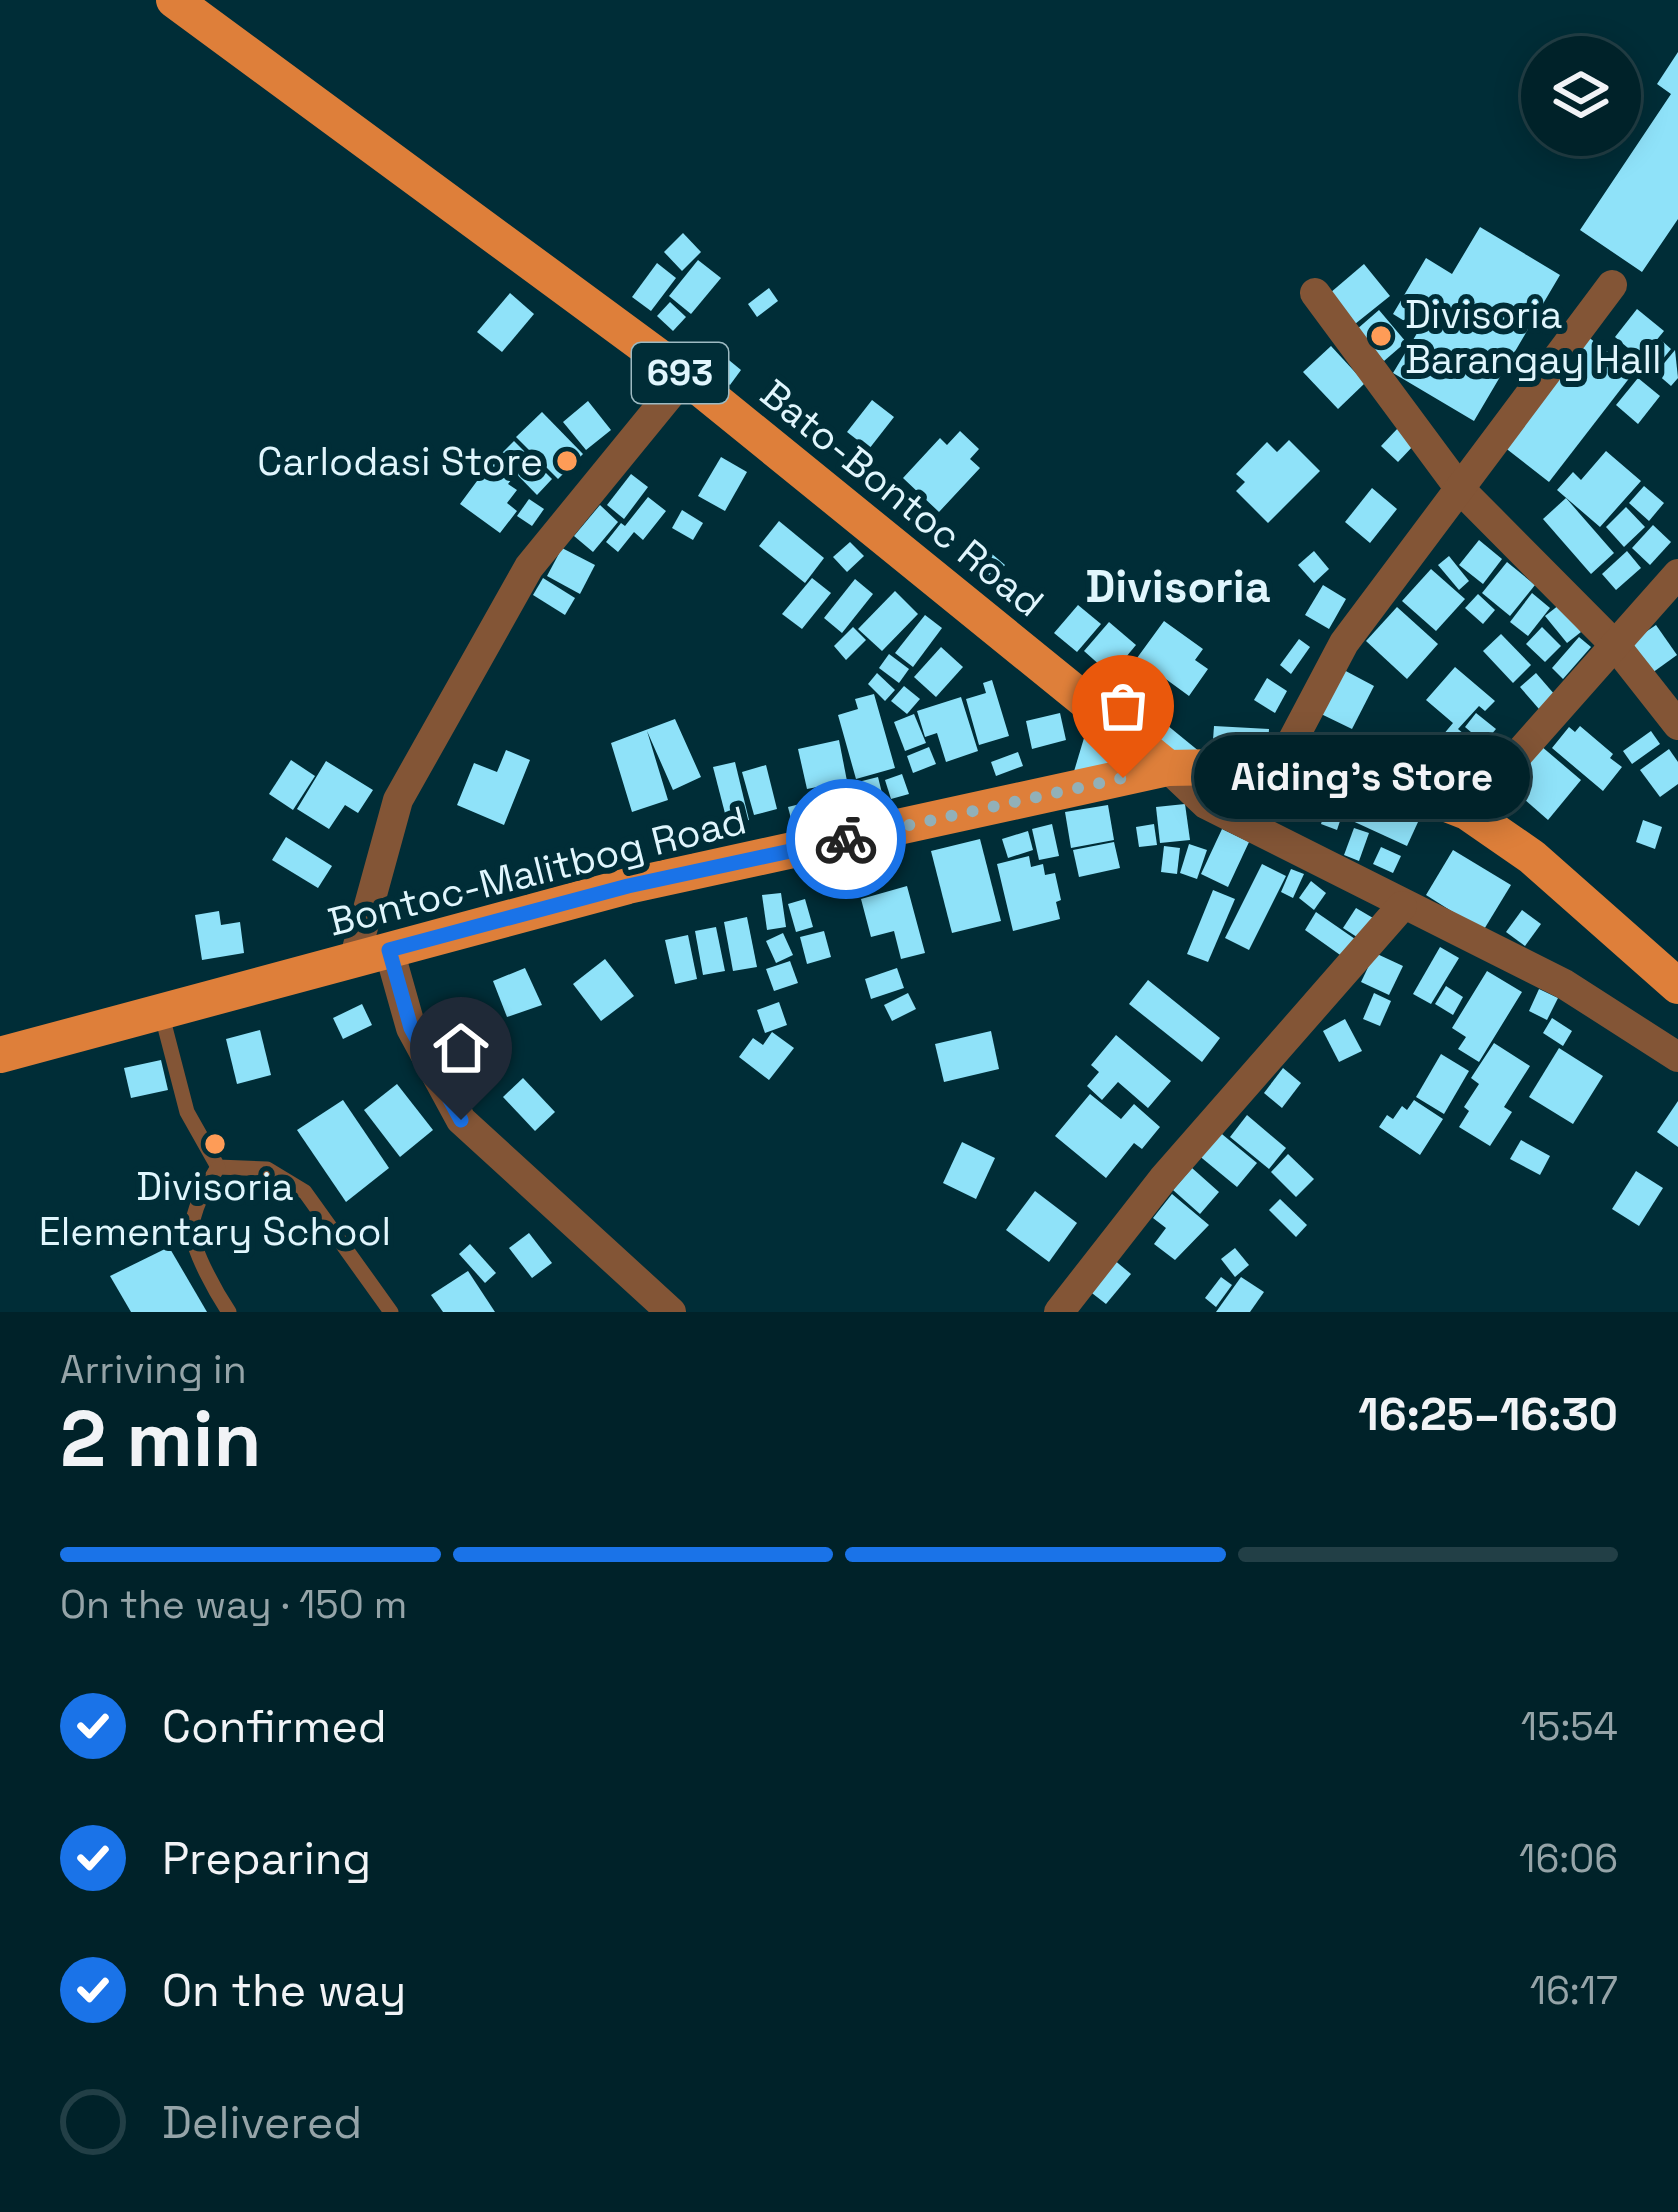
<!DOCTYPE html>
<meta charset="utf-8">
<style>
body{margin:0;font-family:"Space Grotesk",sans-serif;background:#0e2f35;color:#f1f3f6;height:100vh;display:flex;flex-direction:column;font-size:45px;white-space:nowrap}
*{box-sizing:border-box;margin:0}
p{font-size:39px;color:#95a4a8}
.icon{flex:none;width:66px;height:66px;fill:none;stroke:currentColor;stroke-width:2;stroke-linecap:round;stroke-linejoin:round}
.map{position:relative;height:1312px;overflow:hidden}
.panel{display:flex;flex-direction:column;background:#002229;flex:1}
.panel>*{flex:none}
.fabs{position:absolute;left:1521px;top:36px;display:grid;gap:24px}
.fabs a{display:grid;place-items:center;width:120px;height:120px;border-radius:50%;background:#002229;box-shadow:0 6px 30px #0003,0 0 0 3px #223f46;font-size:60px}
.pin{position:absolute;display:grid;place-items:center;width:102px;height:102px;color:#fff;margin:-123px -51px;border-radius:50% 50% 50% 0;rotate:-45deg;box-shadow:0 0 12px #0007}
.pin .icon{rotate:45deg}
.courier{position:absolute;display:grid;place-items:center;width:120px;height:120px;margin:-60px;border:9px solid #1a73e8;border-radius:50%;background:#fff;color:#222;box-shadow:0 3px 15px #0007}
.bubble{position:absolute;height:84px;border-radius:42px;background:#002229;box-shadow:0 6px 30px #0003,0 0 0 3px #223f46;font-size:39px;font-weight:700;line-height:84px;text-align:center}
.headline em{font-style:normal;font-weight:700}
.headline div{display:flex;flex-direction:column-reverse}
.headline{display:flex;align-items:center;justify-content:space-between;height:204px;padding:0 60px}
h1{font-size:78px;font-weight:700;line-height:90px}
.bar{display:grid;grid-template-columns:repeat(4,1fr);gap:18px 12px;align-content:center;height:144px;padding:0 60px}
.bar i{height:15px;border-radius:9px;background:#223f46}
.bar .active{background:#1a73e8}
.bar p{grid-column:span 4}
ol{padding:0 60px;list-style:none}
li{display:flex;align-items:center;gap:36px;height:132px}
li p{margin-inline-start:auto}
li .icon{padding:12px;border-radius:50%;background:#1a73e8;color:#fff;stroke-width:4}
li:last-child{color:#95a4a8}
li i{width:66px;height:66px;border:6px solid #223f46;border-radius:50%}
.map>svg:first-child{display:block}
.building{fill:#8fe2f9}
.lines{fill:none;stroke-linecap:round;stroke-linejoin:round}
.lane{stroke:#835536;stroke-width:15}
.street{stroke:#835536;stroke-width:30}
.primary{stroke:#de7f3a;stroke-width:36}
.done{stroke:#92b0b8;stroke-width:12;stroke-dasharray:0 21.6}
.route{stroke:#1a73e8;stroke-width:15}
.poi-dot{fill:#fe9c57;stroke:#002d37;stroke-width:4.5}
.labels{text-anchor:middle;dominant-baseline:central;stroke-width:12;stroke-linejoin:round;paint-order:stroke}
.shield{fill:#002d37;stroke:#9dbac2;stroke-width:3}
.shield-label{font-size:36px;font-weight:bold;fill:#e0f6fd}
.poi-label{font-size:39px;fill:#e0f6fd;stroke:#002d37;text-anchor:start}
.street-label{font-size:39px;fill:#e0f6fd;stroke:#002d37}
.quarter-label{font-size:45px;font-weight:bold;fill:#e0f6fd;stroke:#002d37}
</style>
<div class="map">
<svg width="1678" height="1312" viewBox="0 0 1678 1312">
<rect width="100%" height="100%" fill="#002d37"/>
<g class="building">
<polygon points="1678,52 1678,219 1642,272 1580,230 1671,94 1657,84"/>
<polygon points="1480,227 1560,275 1474,421 1393,373 1419,330 1393,314 1426,258 1452,274"/>
<polygon points="683,233 701,252 682,271 664,252"/>
<polygon points="698,260 721,278 691,314 669,296"/>
<polygon points="657,263 676,278 651,311 632,297"/>
<polygon points="1364,264 1390,296 1355,324 1330,293"/>
<polygon points="769,288 778,301 757,317 748,304"/>
<polygon points="510,293 534,314 502,352 477,332"/>
<polygon points="670,302 686,317 673,331 657,316"/>
<polygon points="1637,309 1664,331 1641,359 1615,337"/>
<polygon points="1379,310 1406,342 1384,361 1356,330"/>
<polygon points="1583,333 1634,372 1549,482 1499,443"/>
<polygon points="1661,340 1671,349 1653,371 1643,363"/>
<polygon points="1331,346 1365,383 1338,409 1303,372"/>
<polygon points="713,347 741,370 730,385 703,364"/>
<polygon points="1675,350 1678,378 1671,386 1656,373"/>
<polygon points="1638,378 1660,396 1638,424 1616,405"/>
<polygon points="872,400 894,417 869,449 847,432"/>
<polygon points="588,401 611,430 586,450 563,422"/>
<polygon points="542,412 583,454 558,479 516,437"/>
<polygon points="1398,428 1415,444 1398,462 1381,446"/>
<polygon points="960,431 979,449 970,459 980,468 939,512 903,478 940,438 947,445"/>
<polygon points="1289,440 1320,471 1268,523 1236,491 1245,482 1236,474 1267,442 1277,452"/>
<polygon points="514,441 552,479 537,495 499,456"/>
<polygon points="1606,451 1641,481 1600,527 1557,490 1573,472 1581,480"/>
<polygon points="721,457 747,472 725,511 698,496"/>
<polygon points="494,458 515,475 508,484 517,490 507,503 517,511 500,533 460,504"/>
<polygon points="631,474 648,487 624,519 607,505"/>
<polygon points="1644,486 1664,503 1649,521 1629,503"/>
<polygon points="1372,488 1397,509 1370,543 1345,522"/>
<polygon points="648,497 666,511 643,540 634,532 618,552 606,542 621,523 625,526"/>
<polygon points="1566,498 1614,553 1591,574 1543,519"/>
<polygon points="529,499 544,509 532,526 517,516"/>
<polygon points="600,505 618,522 593,552 574,536"/>
<polygon points="1626,507 1645,527 1624,547 1606,527"/>
<polygon points="682,510 703,523 693,540 672,528"/>
<polygon points="779,521 824,558 805,583 759,546"/>
<polygon points="1653,525 1671,542 1650,565 1632,548"/>
<polygon points="1479,540 1502,559 1483,584 1459,565"/>
<polygon points="850,542 864,556 847,572 833,557"/>
<polygon points="979,543 1005,565 990,583 964,561"/>
<polygon points="562,548 595,565 580,594 547,576"/>
<polygon points="1314,551 1329,569 1314,583 1298,565"/>
<polygon points="1627,551 1641,568 1616,590 1602,574"/>
<polygon points="1449,556 1469,581 1459,590 1438,565"/>
<polygon points="1507,562 1535,585 1510,616 1482,593"/>
<polygon points="1431,569 1465,599 1436,631 1402,601"/>
<polygon points="543,578 575,598 565,615 533,595"/>
<polygon points="812,578 831,593 802,629 782,614"/>
<polygon points="855,579 873,594 842,633 824,618"/>
<polygon points="1323,585 1346,599 1329,629 1305,615"/>
<polygon points="895,591 918,614 882,651 858,629"/>
<polygon points="1532,593 1550,608 1528,636 1510,622"/>
<polygon points="1478,594 1495,610 1483,624 1465,608"/>
<polygon points="1078,605 1101,624 1077,652 1054,633"/>
<polygon points="1559,605 1581,632 1567,643 1545,616"/>
<polygon points="1397,607 1438,644 1407,679 1366,641"/>
<polygon points="925,615 942,628 913,667 895,653"/>
<polygon points="1164,621 1203,649 1195,660 1208,669 1189,696 1137,658"/>
<polygon points="1109,622 1136,645 1111,675 1084,651"/>
<polygon points="1656,625 1677,655 1652,673 1631,642"/>
<polygon points="853,627 866,640 846,660 834,646"/>
<polygon points="1542,627 1561,646 1545,662 1526,644"/>
<polygon points="1501,634 1531,665 1513,683 1483,651"/>
<polygon points="1579,637 1591,647 1563,679 1552,668"/>
<polygon points="1299,639 1310,647 1291,674 1280,665"/>
<polygon points="941,647 963,667 936,697 914,677"/>
<polygon points="889,654 909,669 899,683 879,668"/>
<polygon points="1136,664 1151,677 1134,697 1119,684"/>
<polygon points="1455,667 1495,701 1485,711 1479,706 1458,729 1484,751 1463,775 1432,748 1453,723 1426,700"/>
<polygon points="1342,669 1374,686 1352,729 1319,713"/>
<polygon points="877,673 895,690 885,701 868,684"/>
<polygon points="1536,673 1555,695 1539,709 1520,687"/>
<polygon points="1267,678 1287,691 1275,713 1254,700"/>
<polygon points="992,680 1009,736 979,745 966,699 986,693 983,683"/>
<polygon points="904,686 920,699 907,714 891,701"/>
<polygon points="874,694 895,768 856,779 838,715 858,709 855,699"/>
<polygon points="961,697 978,751 946,762 937,733 925,737 917,711"/>
<polygon points="1060,713 1066,740 1032,749 1026,721"/>
<polygon points="1476,713 1496,729 1484,743 1465,727"/>
<polygon points="914,714 926,743 905,751 894,722"/>
<polygon points="1090,718 1152,764 1072,778"/>
<polygon points="675,719 701,777 673,790 647,731 668,800 632,812 611,743"/>
<polygon points="1162,721 1200,752 1172,759 1132,727"/>
<polygon points="1214,726 1269,729 1267,758 1212,754"/>
<polygon points="1580,726 1613,754 1610,758 1622,767 1603,791 1552,748 1569,727 1575,732"/>
<polygon points="1651,731 1660,744 1632,764 1623,751"/>
<polygon points="1307,736 1341,741 1326,767 1290,760"/>
<polygon points="839,740 847,781 807,789 798,749"/>
<polygon points="1541,746 1581,780 1548,820 1508,785"/>
<polygon points="929,747 936,764 913,773 907,756"/>
<polygon points="1669,749 1678,762 1678,784 1660,797 1640,770"/>
<polygon points="506,750 530,760 504,825 457,805 474,763 497,772"/>
<polygon points="1018,752 1023,766 996,776 991,762"/>
<polygon points="291,760 315,776 293,810 269,794"/>
<polygon points="326,761 373,790 358,813 345,805 329,829 297,809"/>
<polygon points="735,762 749,820 728,825 713,767"/>
<polygon points="766,765 777,809 754,815 742,772"/>
<polygon points="902,774 909,794 891,799 885,780"/>
<polygon points="878,777 883,797 864,802 858,782"/>
<polygon points="856,784 860,801 834,808 830,791"/>
<polygon points="1357,794 1418,822 1407,846 1346,818"/>
<polygon points="1329,798 1346,803 1337,830 1321,824"/>
<polygon points="816,800 823,826 795,834 788,807"/>
<polygon points="1185,804 1190,840 1160,843 1156,807"/>
<polygon points="1108,805 1114,840 1071,848 1065,812"/>
<polygon points="1643,820 1662,827 1655,849 1636,842"/>
<polygon points="1052,824 1059,856 1039,860 1032,829"/>
<polygon points="1154,824 1157,845 1139,847 1136,827"/>
<polygon points="1354,828 1369,833 1359,861 1344,855"/>
<polygon points="1222,829 1249,842 1228,887 1201,874"/>
<polygon points="1028,831 1033,850 1008,858 1002,839"/>
<polygon points="286,837 332,866 318,888 272,860"/>
<polygon points="980,839 1001,921 952,933 931,851"/>
<polygon points="1114,842 1120,868 1079,877 1073,850"/>
<polygon points="1189,844 1207,850 1197,879 1180,873"/>
<polygon points="1164,846 1180,848 1177,874 1161,872"/>
<polygon points="1381,847 1401,856 1393,873 1373,864"/>
<polygon points="1453,850 1511,885 1483,931 1426,895"/>
<polygon points="1029,856 1031,867 1043,864 1045,875 1055,873 1061,900 1056,902 1060,919 1013,931 997,864"/>
<polygon points="1262,864 1286,876 1249,950 1225,938"/>
<polygon points="1291,869 1304,874 1293,898 1281,892"/>
<polygon points="1311,881 1326,893 1314,910 1299,898"/>
<polygon points="907,886 925,953 901,959 894,931 871,937 861,899"/>
<polygon points="1213,890 1235,899 1208,962 1187,954"/>
<polygon points="781,893 786,927 767,930 762,895"/>
<polygon points="805,899 813,927 796,932 788,904"/>
<polygon points="1356,908 1373,918 1360,939 1343,928"/>
<polygon points="1522,910 1541,924 1525,946 1506,932"/>
<polygon points="219,911 221,925 240,922 244,953 202,960 195,915"/>
<polygon points="1316,912 1355,939 1343,957 1305,930"/>
<polygon points="747,917 757,967 733,971 724,922"/>
<polygon points="716,927 725,971 703,975 695,931"/>
<polygon points="824,931 831,957 807,964 800,937"/>
<polygon points="783,933 793,955 776,963 766,941"/>
<polygon points="688,935 697,979 675,984 665,940"/>
<polygon points="1440,947 1459,958 1431,1004 1413,994"/>
<polygon points="1375,953 1403,966 1389,995 1361,982"/>
<polygon points="605,959 634,996 601,1021 573,984"/>
<polygon points="790,961 798,983 774,991 766,969"/>
<polygon points="525,968 542,1005 507,1017 493,981"/>
<polygon points="897,968 904,988 871,999 865,979"/>
<polygon points="1487,971 1522,992 1479,1062 1458,1049 1466,1037 1452,1028"/>
<polygon points="1148,980 1220,1038 1202,1062 1129,1004"/>
<polygon points="1446,986 1463,997 1453,1015 1435,1004"/>
<polygon points="1539,989 1558,998 1547,1020 1529,1011"/>
<polygon points="908,993 916,1009 892,1021 884,1005"/>
<polygon points="1374,993 1391,1001 1380,1026 1363,1019"/>
<polygon points="779,1002 787,1025 765,1033 757,1010"/>
<polygon points="362,1004 372,1025 343,1039 333,1018"/>
<polygon points="1552,1018 1572,1031 1563,1046 1543,1033"/>
<polygon points="1345,1019 1362,1051 1339,1062 1323,1031"/>
<polygon points="260,1030 271,1075 237,1084 226,1039"/>
<polygon points="991,1031 999,1069 944,1082 935,1044"/>
<polygon points="772,1032 794,1048 769,1080 739,1057 753,1038 763,1045"/>
<polygon points="1116,1035 1171,1081 1148,1108 1118,1082 1102,1100 1087,1086 1099,1072 1091,1065"/>
<polygon points="1494,1043 1530,1066 1504,1107 1512,1112 1490,1146 1459,1127 1469,1111 1464,1107 1479,1084 1471,1078"/>
<polygon points="1559,1048 1603,1076 1573,1124 1529,1097"/>
<polygon points="1441,1054 1469,1071 1444,1114 1416,1097"/>
<polygon points="161,1060 168,1090 131,1098 124,1068"/>
<polygon points="1283,1068 1301,1083 1282,1108 1264,1093"/>
<polygon points="523,1078 555,1112 535,1131 503,1097"/>
<polygon points="397,1084 433,1130 400,1157 364,1110"/>
<polygon points="1090,1094 1121,1119 1134,1104 1160,1127 1142,1149 1134,1143 1106,1178 1055,1136"/>
<polygon points="343,1100 389,1168 346,1202 297,1130"/>
<polygon points="1414,1100 1443,1119 1420,1155 1379,1127 1387,1115 1393,1119 1402,1106 1407,1110"/>
<polygon points="1678,1101 1678,1147 1657,1132"/>
<polygon points="1247,1115 1286,1148 1269,1169 1230,1137"/>
<polygon points="1217,1130 1257,1163 1237,1187 1197,1154"/>
<polygon points="1521,1140 1550,1156 1540,1175 1510,1159"/>
<polygon points="962,1142 995,1158 976,1199 943,1183"/>
<polygon points="1288,1154 1314,1179 1296,1197 1271,1172"/>
<polygon points="1192,1168 1219,1192 1200,1214 1173,1190"/>
<polygon points="1636,1171 1663,1188 1639,1226 1612,1209"/>
<polygon points="1035,1191 1077,1223 1049,1262 1006,1230"/>
<polygon points="1172,1194 1209,1225 1175,1260 1154,1244 1166,1228 1153,1218"/>
<polygon points="1280,1199 1307,1225 1296,1237 1269,1210"/>
<polygon points="529,1233 552,1263 532,1278 509,1248"/>
<polygon points="470,1244 496,1273 485,1283 459,1254"/>
<polygon points="169,1247 207,1312 131,1312 110,1276"/>
<polygon points="1235,1248 1249,1265 1235,1277 1221,1259"/>
<polygon points="1113,1259 1131,1274 1106,1304 1088,1290"/>
<polygon points="468,1271 495,1312 443,1312 431,1295"/>
<polygon points="1221,1277 1232,1285 1216,1307 1205,1298"/>
<polygon points="1241,1277 1264,1292 1250,1312 1216,1312"/>
</g>
<g class="lines">
<g class="lane">
<polyline points="161,1012 187,1112 218,1167 267,1169 305,1192 391,1312"/>
<path d="M 218,1167 C 207,1185 192,1208 192,1231 C 193,1252 217,1294 229,1312"/>
</g>
<g class="street">
<polyline points="1315,293 1460,489 1615,645 1678,725"/>
<polyline points="1279,766 1344,643 1612,285"/>
<polyline points="1168,768 1206,804 1564,984 1678,1057"/>
<polyline points="1467,812 1678,574"/>
<polyline points="389,950 411,1028 461,1120 671,1312"/>
<polyline points="354,960 398,800 529,567 685,376"/>
<polyline points="1059,1312 1163,1179 1402,906"/>
</g>
<g class="primary">
<polyline points="174,0 685,376 1168,768"/>
<polyline points="0,1055 628,886 1168,768 1279,766 1398,785 1467,812 1532,857 1678,986"/>
</g>
</g>
<g class="lines">
<polyline class="done" points="846,839 1123,778"/>
<polyline class="route" points="461,1120 411,1028 389,950 628,886 846,839"/>
</g>
<g class="poi-dot">
<circle cx="1381" cy="336" r="12"/>
<circle cx="567" cy="461" r="12"/>
<circle cx="215" cy="1144" r="12"/>
</g>
<g class="labels">
<rect class="shield" x="632" y="343" width="96" height="60" rx="9"/>
<g class="shield-label">
<text x="680" y="373">693</text>
</g>
<g class="poi-label">
<text x="1405" y="314">Divisoria<tspan x="1405" dy="45">Barangay Hall</tspan></text>
<text x="543" y="461" text-anchor="end">Carlodasi Store</text>
<text x="215" y="1186" text-anchor="middle">Divisoria<tspan x="215" dy="45">Elementary School</tspan></text>
</g>
<g class="street-label">
<text transform="translate(902 498) rotate(39)">Bato-Bontoc Road</text>
<text transform="translate(537 871) rotate(-14)">Bontoc-Malitbog Road</text>
</g>
<g class="quarter-label">
<text x="1178" y="586">Divisoria</text>
</g>
</g>
</svg>
<div class="fabs">
<a><svg class="icon" aria-label="layers" viewBox="0 0 24 24"><path d="M12 4l9 5-9 5-9-5zM3 14l9 5 9-5"/></svg></a>
</div>
<div class="pin" style="left:1123px;top:778px;background:#ea580c"><svg class="icon" aria-label="bag" viewBox="0 0 24 24"><path d="M5 8h14l-1 12H6zM9 8a3 3 0 0 1 6 0"/></svg></div>
<div class="pin" style="left:461px;top:1120px;background:#1f2937"><svg class="icon" aria-label="home" viewBox="0 0 24 24"><path d="M3 11l9-7 9 7M6 9v11h12V9"/></svg></div>
<div class="courier" style="left:846px;top:839px"><svg class="icon" aria-label="bike" viewBox="0 0 24 24"><circle cx="6" cy="16" r="4"/><circle cx="18" cy="16" r="4"/><path d="M6 16l4-8h5l3 8M10 8l3 8H6M13 5h3"/></svg></div>
<div class="bubble" style="left:1194px;top:735px;width:336px">Aiding's Store</div>
</div>
<section class="panel">
<div class="headline"><div><h1>2 min</h1><p>Arriving in</p></div><em>16:25–16:30</em></div>
<div class="bar"><i class="active"></i><i class="active"></i><i class="active"></i><i></i><p>On the way · 150 m</p></div>
<ol>
<li><svg class="icon" aria-label="check" viewBox="0 0 24 24"><path d="M5 12l5 5 9-10"/></svg>Confirmed<p>15:54</p></li>
<li><svg class="icon" aria-label="check" viewBox="0 0 24 24"><path d="M5 12l5 5 9-10"/></svg>Preparing<p>16:06</p></li>
<li><svg class="icon" aria-label="check" viewBox="0 0 24 24"><path d="M5 12l5 5 9-10"/></svg>On the way<p>16:17</p></li>
<li><i></i>Delivered</li>
</ol>
</section>
